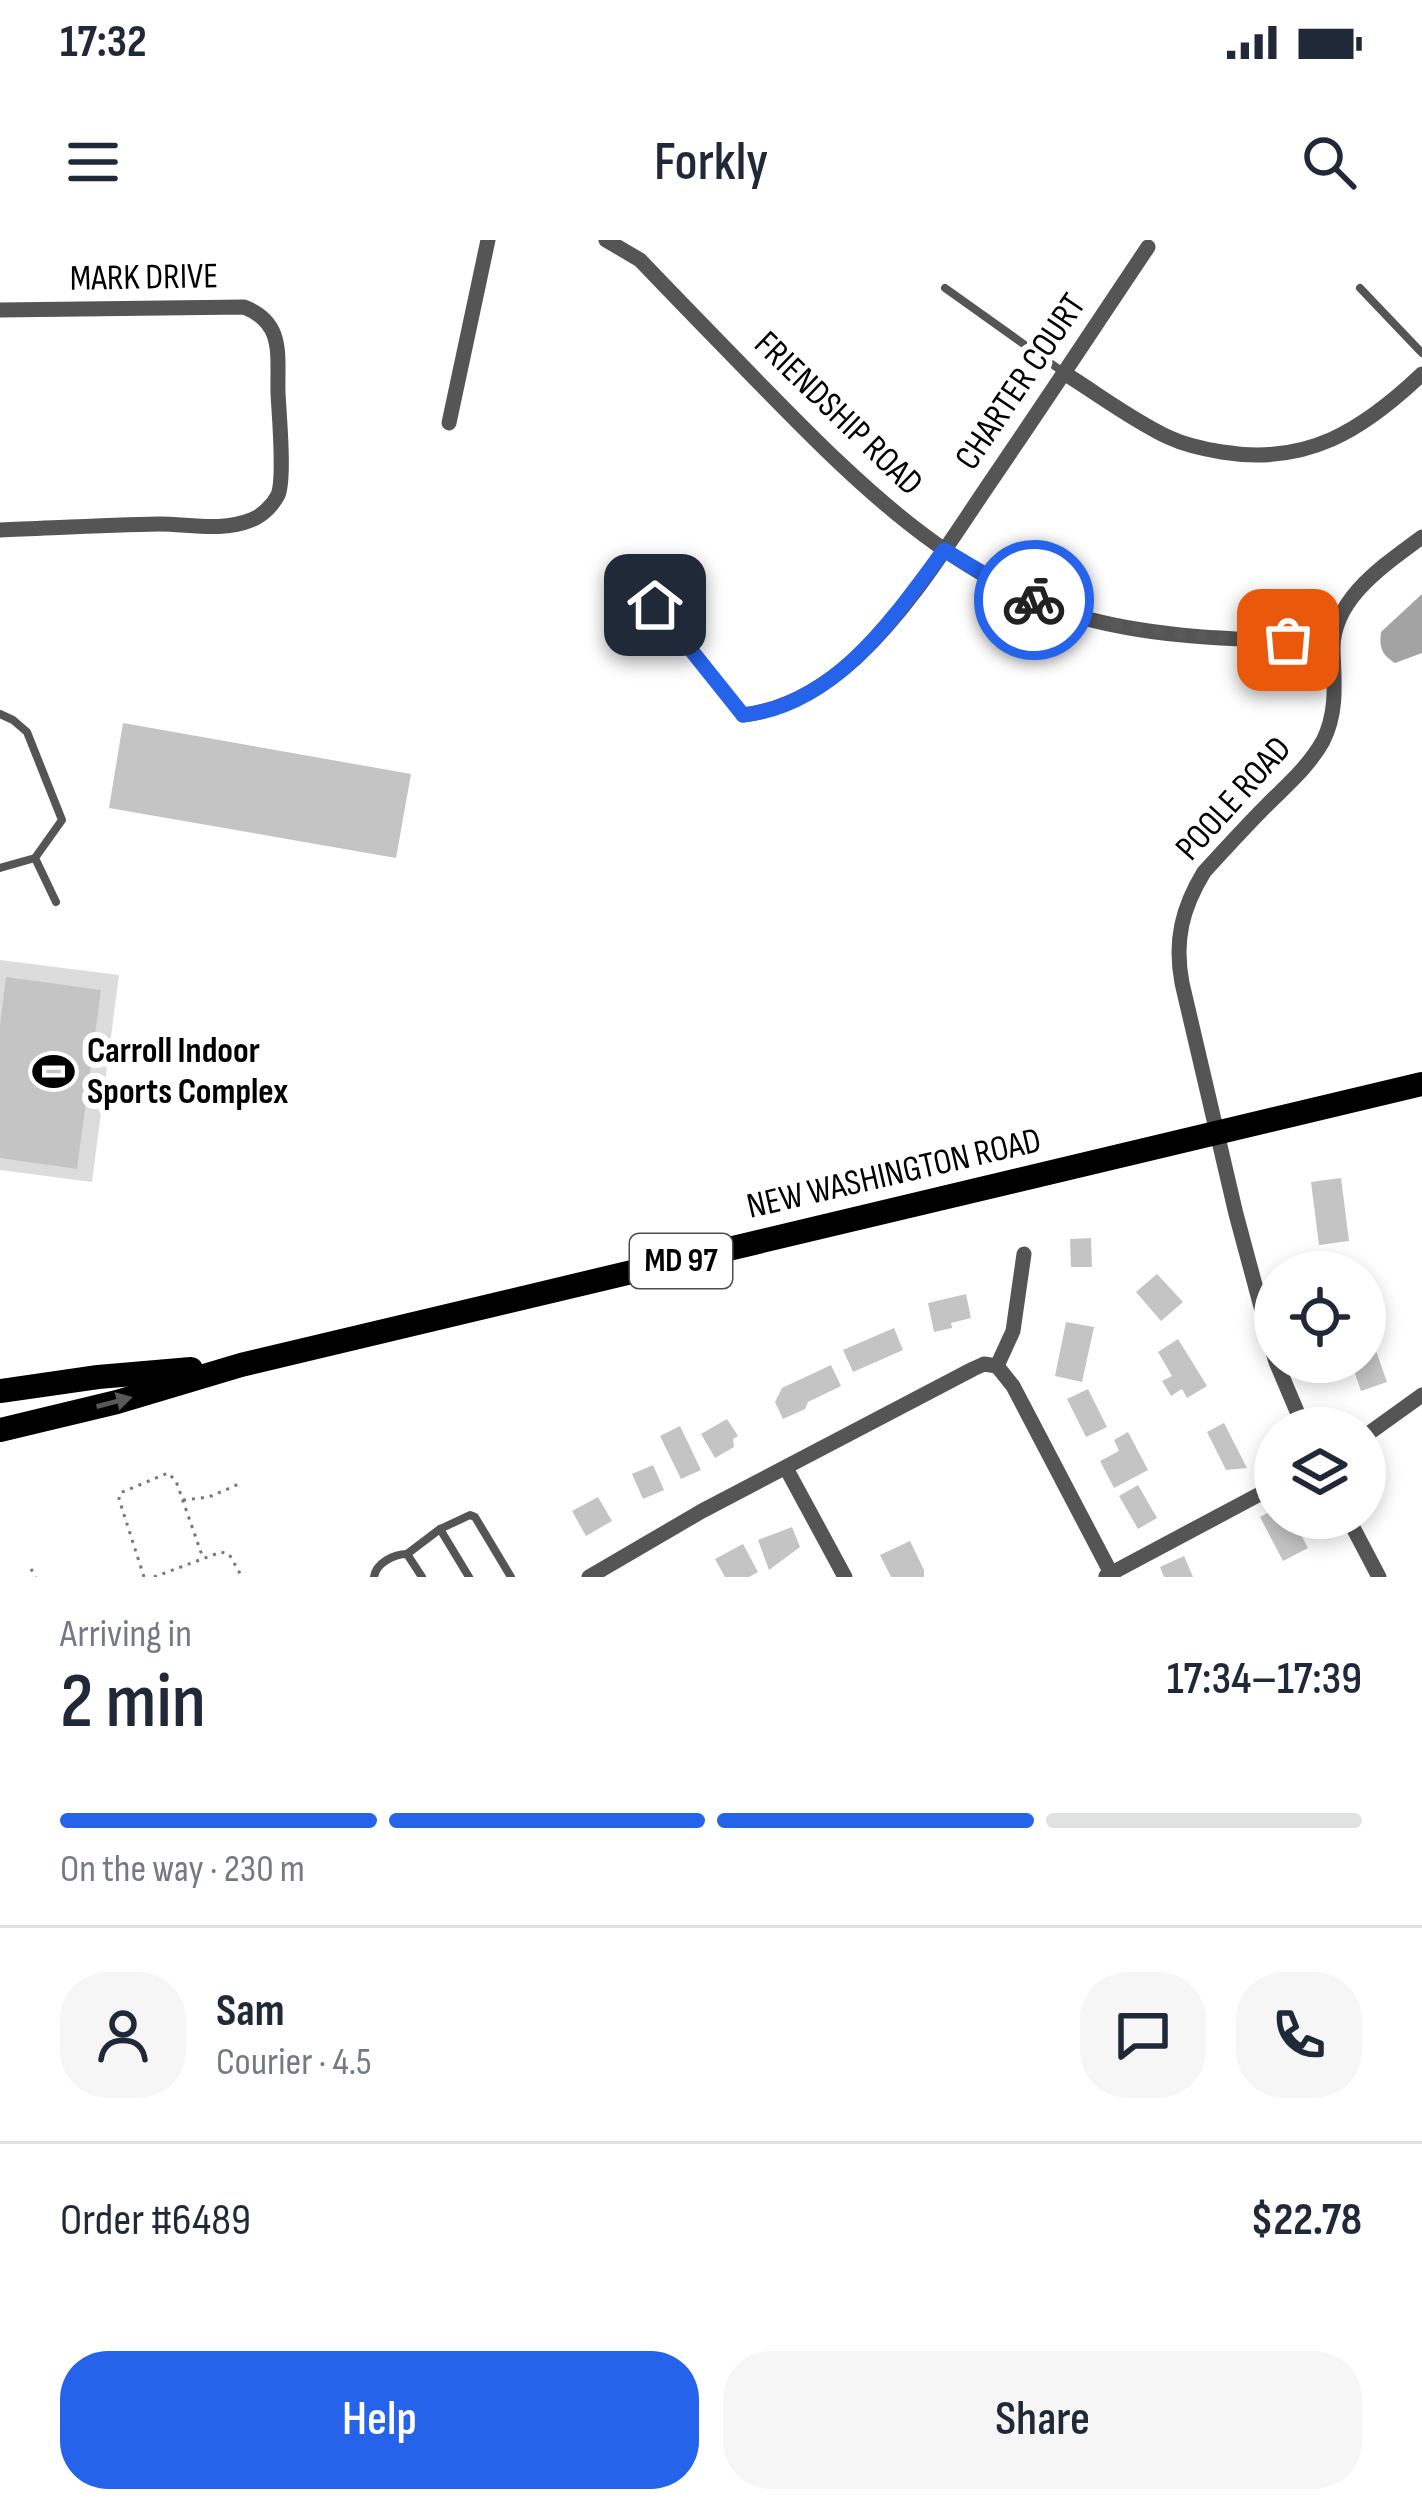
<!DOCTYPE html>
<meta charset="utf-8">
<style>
body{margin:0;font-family:"Sofia Sans Condensed",sans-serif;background:#f6f6f7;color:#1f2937;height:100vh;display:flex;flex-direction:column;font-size:45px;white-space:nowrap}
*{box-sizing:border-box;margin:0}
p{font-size:39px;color:#747a83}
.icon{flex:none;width:66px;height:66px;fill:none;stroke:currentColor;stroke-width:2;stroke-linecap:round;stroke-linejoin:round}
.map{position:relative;height:1337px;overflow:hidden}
.drawer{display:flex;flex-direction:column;background:#fff;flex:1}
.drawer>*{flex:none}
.tools{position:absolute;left:1254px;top:1011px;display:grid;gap:24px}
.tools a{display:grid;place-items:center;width:132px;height:132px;border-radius:50%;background:#fff;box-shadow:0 6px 18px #0003;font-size:60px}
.pin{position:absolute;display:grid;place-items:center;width:102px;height:102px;color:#fff;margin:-51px;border-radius:24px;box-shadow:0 6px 18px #0006}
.courier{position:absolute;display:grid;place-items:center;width:120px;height:120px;margin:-60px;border:9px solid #2563eb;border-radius:50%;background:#fff;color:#222;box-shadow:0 3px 15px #0007}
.headline em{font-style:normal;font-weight:600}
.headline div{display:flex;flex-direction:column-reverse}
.headline{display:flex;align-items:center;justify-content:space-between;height:204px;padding:0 60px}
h1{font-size:78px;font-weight:600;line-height:90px}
.bar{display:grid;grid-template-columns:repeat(4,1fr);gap:18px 12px;align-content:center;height:144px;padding:0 60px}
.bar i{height:15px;border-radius:9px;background:#e0e1e3}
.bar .current{background:#2563eb}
.bar p{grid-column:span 4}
.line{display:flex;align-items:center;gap:30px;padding:0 60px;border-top:3px solid #e0e1e3}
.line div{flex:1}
.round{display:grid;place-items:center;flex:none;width:126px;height:126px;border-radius:48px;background:#f6f6f7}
.cta{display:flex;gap:24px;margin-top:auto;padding:24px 60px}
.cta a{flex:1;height:138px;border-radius:48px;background:#2563eb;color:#fff;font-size:48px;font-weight:600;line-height:138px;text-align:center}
.cta a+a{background:#f6f6f7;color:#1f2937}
.status{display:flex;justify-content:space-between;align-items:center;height:84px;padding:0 60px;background:#fff;direction:ltr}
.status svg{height:33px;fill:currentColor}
header{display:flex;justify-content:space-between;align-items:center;height:156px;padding:0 60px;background:#fff;font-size:54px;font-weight:600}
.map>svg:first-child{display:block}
.green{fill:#dcdcdc}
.water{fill:#a3a3a3}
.building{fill:#c4c4c4}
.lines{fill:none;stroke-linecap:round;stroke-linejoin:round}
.path{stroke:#777;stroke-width:3;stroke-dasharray:3 6;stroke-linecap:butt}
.service{stroke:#555;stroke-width:8}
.minor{stroke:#555;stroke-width:15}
.primary{stroke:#000;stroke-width:24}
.oneway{fill:#595959}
.done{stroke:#595959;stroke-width:12;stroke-dasharray:0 21.6}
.route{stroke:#2563eb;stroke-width:15}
.labels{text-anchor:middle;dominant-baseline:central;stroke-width:12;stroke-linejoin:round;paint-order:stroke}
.shield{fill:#fff;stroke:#4c4c4c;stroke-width:3}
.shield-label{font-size:33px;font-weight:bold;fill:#000}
.street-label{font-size:36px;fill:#000;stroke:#fff}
.poi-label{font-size:36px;font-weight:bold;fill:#000;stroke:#fff;text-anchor:start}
</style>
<div class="status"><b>17:32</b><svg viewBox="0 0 49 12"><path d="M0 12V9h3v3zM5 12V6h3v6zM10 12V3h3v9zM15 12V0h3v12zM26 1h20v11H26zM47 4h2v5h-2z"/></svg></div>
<header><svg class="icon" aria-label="menu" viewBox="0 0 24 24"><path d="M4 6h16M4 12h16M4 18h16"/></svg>Forkly<svg class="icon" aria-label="search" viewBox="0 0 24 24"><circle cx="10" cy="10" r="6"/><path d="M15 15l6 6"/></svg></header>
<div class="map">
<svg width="1422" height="1337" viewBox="0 0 1422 1337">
<rect width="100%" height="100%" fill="#fff"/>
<polygon class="green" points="0,720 119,735 92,942 0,930"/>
<path class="water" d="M 1422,354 L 1422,413 L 1395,423 C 1382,415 1379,408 1381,392 Z"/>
<g class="building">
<polygon points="123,483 411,534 396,618 109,568"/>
<polygon points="6,737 101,750 77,929 0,918 0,786"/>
<polygon points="1341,938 1349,1001 1319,1005 1311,942"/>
<polygon points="1091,998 1092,1027 1071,1027 1070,999"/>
<polygon points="1157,1034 1183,1062 1161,1081 1136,1052"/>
<polygon points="966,1054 971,1078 951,1083 952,1088 934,1092 928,1063"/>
<polygon points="1066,1082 1094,1087 1082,1142 1055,1136"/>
<polygon points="894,1088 903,1110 853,1132 843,1110"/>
<polygon points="1370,1094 1387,1142 1361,1151 1351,1122 1365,1122 1365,1096"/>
<polygon points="1178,1099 1207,1146 1187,1158 1182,1149 1171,1156 1162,1141 1172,1136 1158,1112"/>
<polygon points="831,1125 841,1146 808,1162 805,1169 783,1179 775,1162 782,1148"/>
<polygon points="1088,1149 1107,1187 1086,1197 1067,1159"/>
<polygon points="727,1179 738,1196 733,1199 734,1207 715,1218 701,1194"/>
<polygon points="1224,1183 1247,1228 1226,1230 1207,1192"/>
<polygon points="680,1186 701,1230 681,1239 660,1196"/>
<polygon points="1128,1192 1148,1230 1114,1248 1100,1221 1119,1211 1114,1200"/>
<polygon points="653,1225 664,1250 643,1259 632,1234"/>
<polygon points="1138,1245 1157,1278 1138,1289 1119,1256"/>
<polygon points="598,1257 612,1281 586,1296 572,1271"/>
<polygon points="1275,1269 1275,1278 1292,1278 1308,1308 1283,1321 1260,1277"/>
<polygon points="792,1287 800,1307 769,1330 758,1300"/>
<polygon points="910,1301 924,1330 924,1337 891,1337 880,1315"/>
<polygon points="743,1304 758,1332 749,1337 725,1337 715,1319"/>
<polygon points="1184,1316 1193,1337 1164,1337 1160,1327"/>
</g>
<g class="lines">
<g class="path">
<polyline points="183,1260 209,1257 239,1244"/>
<polyline points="31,1329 36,1337"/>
<polyline points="144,1337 119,1259 120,1253 168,1233 176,1241 203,1318"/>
<polyline points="154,1337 221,1312 229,1314 242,1337"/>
</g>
<g class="service">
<polyline points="945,48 1063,132"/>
<polyline points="1360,48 1422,113"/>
<polyline points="655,365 742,474"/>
<polyline points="0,474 13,480 27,492 62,580 35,618 56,662"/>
<polyline points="0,628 35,618"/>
<polyline points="440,1289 470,1275 475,1277 511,1337"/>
<polyline points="407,1314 440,1289 469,1337"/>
<path d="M 374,1337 C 376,1323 394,1314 407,1314 L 422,1337"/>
</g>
<g class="minor">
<path d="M 606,0 L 640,20 C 682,64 725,108 768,152 C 857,243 953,338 1077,376 C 1160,400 1247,399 1332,403"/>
<path d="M 0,70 L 244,67 C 285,83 277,115 278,153 C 279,174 285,238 278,255 C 273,265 262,276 251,280 C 222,292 189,284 159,284 C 106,285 53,288 0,290"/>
<path d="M 1064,133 C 1098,154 1132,180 1168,197 C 1185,205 1203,209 1222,212 C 1307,226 1363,190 1422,134"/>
<polyline points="449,183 488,0"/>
<path d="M 743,475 C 786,470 824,447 856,418 C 909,369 949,303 989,244 C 1043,165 1095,86 1148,7"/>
<path d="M 1275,1119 L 1236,974 L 1182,743 C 1174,701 1182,668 1204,632 C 1225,609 1246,586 1268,564 C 1288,544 1309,526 1323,501 C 1338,471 1334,441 1333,410 C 1332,358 1386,324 1422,297"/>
<polyline points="1276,1122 1304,1188"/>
<polyline points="997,1126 1013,1146 1113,1337"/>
<polyline points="997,1126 1013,1091 1024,1014"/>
<polyline points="1365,1196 1422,1155"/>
<polyline points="786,1228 845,1337"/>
<polyline points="1348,1278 1379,1337"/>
<polyline points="1106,1336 1275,1246"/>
<polyline points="589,1337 702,1271 973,1129 984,1124 997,1126"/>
</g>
<g class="primary">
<polyline points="0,1151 98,1137 191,1129"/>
<polyline points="0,1190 117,1162 241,1125 1422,844"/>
</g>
</g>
<defs><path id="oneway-solid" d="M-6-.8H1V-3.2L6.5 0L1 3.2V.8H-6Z" transform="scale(3)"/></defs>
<use class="oneway" href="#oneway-solid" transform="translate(114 1162) rotate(-15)"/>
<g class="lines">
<path class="done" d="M 1034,360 C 1115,394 1201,397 1288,400"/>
<path class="route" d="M 655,365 L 743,475 C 835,465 893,379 944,310 L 1003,345 L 1034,360"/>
</g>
<defs>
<symbol id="stadium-bare" viewBox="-9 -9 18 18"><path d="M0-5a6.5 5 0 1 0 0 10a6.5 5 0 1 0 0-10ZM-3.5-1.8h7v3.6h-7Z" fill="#000" stroke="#fff" stroke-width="2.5" paint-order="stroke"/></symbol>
</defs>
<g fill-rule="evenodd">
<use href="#stadium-bare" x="24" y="802" width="59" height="59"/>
</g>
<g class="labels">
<rect class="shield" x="630" y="994" width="102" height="54" rx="9"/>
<g class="shield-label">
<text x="681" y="1021">MD 97</text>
</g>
<g class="street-label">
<text transform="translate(144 38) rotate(-1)">MARK DRIVE</text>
<text transform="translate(1021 142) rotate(-56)">CHARTER COURT</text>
<text transform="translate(838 174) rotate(44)">FRIENDSHIP ROAD</text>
<text transform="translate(1234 559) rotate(-48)">POOLE ROAD</text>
<text transform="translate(894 934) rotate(-13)">NEW WASHINGTON ROAD</text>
</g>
<g class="poi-label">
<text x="87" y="811">Carroll Indoor<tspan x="87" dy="41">Sports Complex</tspan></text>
</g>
</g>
</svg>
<div class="tools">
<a><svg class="icon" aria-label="locate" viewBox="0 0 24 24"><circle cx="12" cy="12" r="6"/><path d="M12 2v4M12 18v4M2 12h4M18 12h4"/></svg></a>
<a><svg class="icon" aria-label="layers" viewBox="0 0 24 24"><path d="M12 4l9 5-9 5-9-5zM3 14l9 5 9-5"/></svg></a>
</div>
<div class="pin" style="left:1288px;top:400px;background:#ea580c"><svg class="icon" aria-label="bag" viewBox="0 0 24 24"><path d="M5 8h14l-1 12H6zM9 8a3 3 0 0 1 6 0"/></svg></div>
<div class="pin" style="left:655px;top:365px;background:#1f2937"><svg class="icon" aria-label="home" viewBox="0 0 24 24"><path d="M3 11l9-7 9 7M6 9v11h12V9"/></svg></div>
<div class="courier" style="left:1034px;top:360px"><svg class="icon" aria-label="bike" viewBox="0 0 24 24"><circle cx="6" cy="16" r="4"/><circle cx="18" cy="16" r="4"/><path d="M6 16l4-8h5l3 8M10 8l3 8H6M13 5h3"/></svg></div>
</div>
<section class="drawer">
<div class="headline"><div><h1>2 min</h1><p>Arriving in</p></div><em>17:34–17:39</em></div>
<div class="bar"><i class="current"></i><i class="current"></i><i class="current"></i><i></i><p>On the way · 230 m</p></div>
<div class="line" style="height:216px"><a class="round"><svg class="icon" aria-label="person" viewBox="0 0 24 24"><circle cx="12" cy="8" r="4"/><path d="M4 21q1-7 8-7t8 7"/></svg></a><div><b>Sam</b><p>Courier · 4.5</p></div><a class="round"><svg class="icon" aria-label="chat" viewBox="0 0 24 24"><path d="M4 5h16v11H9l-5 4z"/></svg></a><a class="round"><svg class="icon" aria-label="phone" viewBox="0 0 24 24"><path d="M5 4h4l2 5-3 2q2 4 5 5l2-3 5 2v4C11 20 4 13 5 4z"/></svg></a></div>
<div class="line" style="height:156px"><div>Order #6489</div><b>$22.78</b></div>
<div class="cta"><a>Help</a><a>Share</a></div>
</section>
